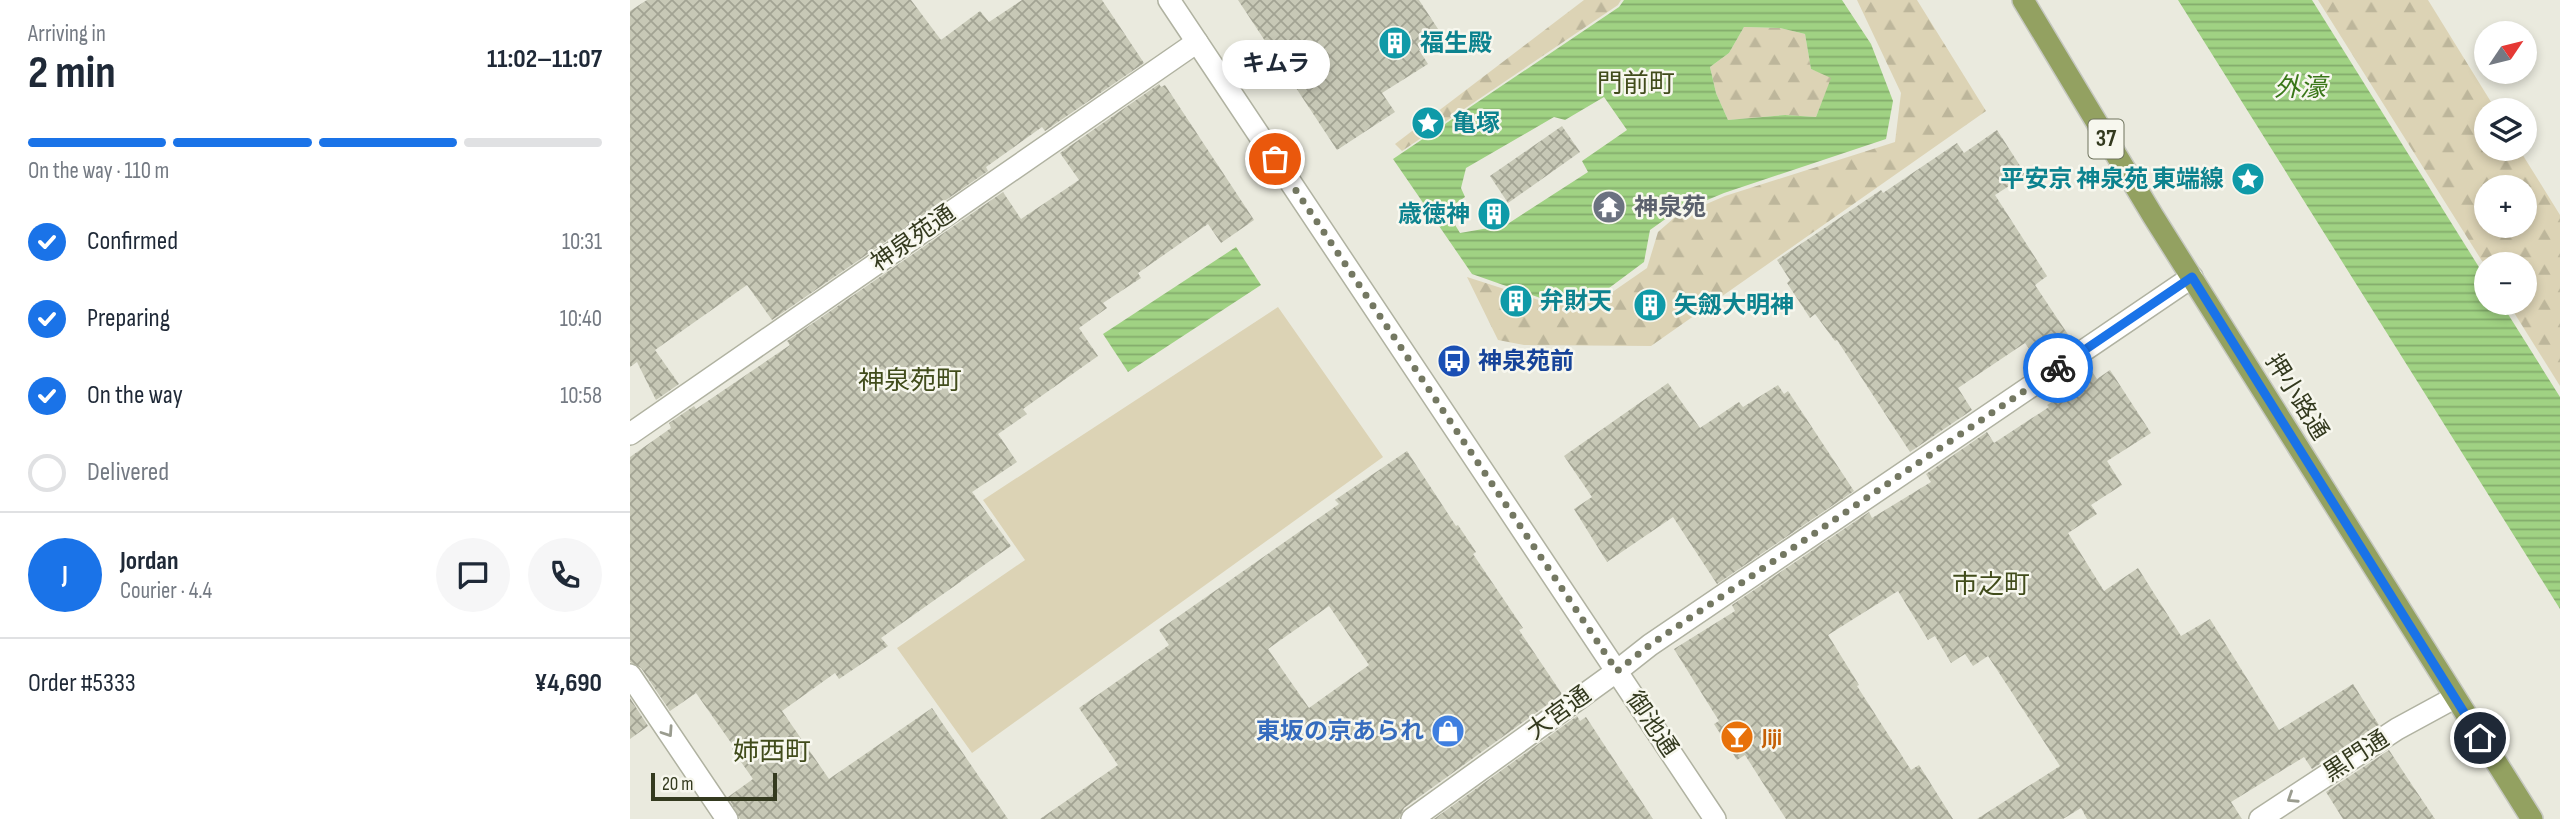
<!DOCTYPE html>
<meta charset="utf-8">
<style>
body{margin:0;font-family:"Sofia Sans Condensed","Noto Sans JP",sans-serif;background:#f6f6f7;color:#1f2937;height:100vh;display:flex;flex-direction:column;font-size:26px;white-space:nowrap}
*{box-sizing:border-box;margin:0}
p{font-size:23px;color:#747a83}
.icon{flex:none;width:38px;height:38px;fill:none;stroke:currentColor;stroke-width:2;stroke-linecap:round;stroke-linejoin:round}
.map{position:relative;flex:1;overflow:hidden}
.details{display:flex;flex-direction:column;background:#fff;width:630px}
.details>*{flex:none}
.needle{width:46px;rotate:55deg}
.controls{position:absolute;left:1844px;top:21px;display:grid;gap:14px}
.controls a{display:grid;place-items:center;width:63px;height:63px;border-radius:50%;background:#fff;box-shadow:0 4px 10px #0003;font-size:35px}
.scale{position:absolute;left:21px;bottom:18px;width:126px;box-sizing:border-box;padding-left:7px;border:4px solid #343a1f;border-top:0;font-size:19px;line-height:24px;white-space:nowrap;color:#343a1f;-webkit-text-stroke:5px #f7f7ee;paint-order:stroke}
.pin{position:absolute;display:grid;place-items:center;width:60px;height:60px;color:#fff;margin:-30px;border:4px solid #fff;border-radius:50%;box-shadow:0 2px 7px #0007}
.courier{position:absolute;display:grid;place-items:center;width:70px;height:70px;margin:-35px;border:5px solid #1a73e8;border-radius:50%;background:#fff;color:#222;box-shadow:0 2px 9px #0007}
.bubble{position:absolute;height:49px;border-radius:24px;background:#fff;box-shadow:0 4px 10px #0003;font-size:23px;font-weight:700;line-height:49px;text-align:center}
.head em{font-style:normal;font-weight:700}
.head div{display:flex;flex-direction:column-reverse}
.head{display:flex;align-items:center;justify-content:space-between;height:119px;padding:0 28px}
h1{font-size:46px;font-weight:700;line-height:52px}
.bar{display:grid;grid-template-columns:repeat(4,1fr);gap:10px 7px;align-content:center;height:84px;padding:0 28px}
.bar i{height:9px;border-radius:5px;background:#e0e1e3}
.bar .current{background:#1a73e8}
.bar p{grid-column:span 4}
.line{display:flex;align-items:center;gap:18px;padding:0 28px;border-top:2px solid #e0e1e3}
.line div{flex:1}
.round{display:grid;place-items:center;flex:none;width:74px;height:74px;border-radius:37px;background:#f6f6f7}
ol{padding:0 28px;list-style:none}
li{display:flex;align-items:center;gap:21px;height:77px}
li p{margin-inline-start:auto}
li .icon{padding:7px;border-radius:50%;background:#1a73e8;color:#fff;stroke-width:4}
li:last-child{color:#747a83}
li i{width:38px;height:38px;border:4px solid #e0e1e3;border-radius:50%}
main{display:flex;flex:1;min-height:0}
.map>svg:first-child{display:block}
.grass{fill:#dcd3b5}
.forest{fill:url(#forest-firs);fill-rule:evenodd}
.water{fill:url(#water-rules);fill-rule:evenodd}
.building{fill:url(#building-cross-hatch);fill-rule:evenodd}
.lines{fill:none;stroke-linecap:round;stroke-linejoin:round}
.minor-casing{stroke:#b0b2a1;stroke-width:24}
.tertiary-casing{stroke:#b0b2a1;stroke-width:24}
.primary-casing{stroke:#c6c8c0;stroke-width:24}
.minor{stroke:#fff;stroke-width:21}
.tertiary{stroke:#fff;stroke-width:21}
.primary{stroke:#93a161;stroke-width:21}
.oneway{stroke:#9a9c8f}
.done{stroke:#747862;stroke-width:7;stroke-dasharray:0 12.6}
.route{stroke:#1a73e8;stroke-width:9}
.labels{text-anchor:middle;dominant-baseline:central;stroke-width:5;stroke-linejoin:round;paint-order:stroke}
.shield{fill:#f7f7ee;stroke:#6e735d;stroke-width:2}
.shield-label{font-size:23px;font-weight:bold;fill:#343a1f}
.culture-label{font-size:24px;font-weight:bold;fill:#0d838f;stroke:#f7f7ee;text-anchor:start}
.worship-label{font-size:24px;font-weight:bold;fill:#5b616d;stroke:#f7f7ee;text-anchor:start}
.street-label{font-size:24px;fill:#343a1f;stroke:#f7f7ee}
.transit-label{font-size:24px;font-weight:bold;fill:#164399;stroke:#f7f7ee;text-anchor:start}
.shop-label{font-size:24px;font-weight:bold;fill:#366cbe;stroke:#f7f7ee;text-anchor:end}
.food-label{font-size:24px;font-weight:bold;fill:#c56008;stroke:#f7f7ee;text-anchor:start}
.neighbourhood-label{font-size:26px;fill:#414c1b;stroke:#f7f7ee}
.water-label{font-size:26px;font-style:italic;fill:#397718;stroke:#f7f7ee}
</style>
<main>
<section class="details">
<div class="head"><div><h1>2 min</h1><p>Arriving in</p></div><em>11:02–11:07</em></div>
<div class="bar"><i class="current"></i><i class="current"></i><i class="current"></i><i></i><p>On the way · 110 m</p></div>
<ol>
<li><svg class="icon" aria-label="check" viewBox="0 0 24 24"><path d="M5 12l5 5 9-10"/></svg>Confirmed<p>10:31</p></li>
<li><svg class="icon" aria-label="check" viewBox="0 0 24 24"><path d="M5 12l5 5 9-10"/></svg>Preparing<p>10:40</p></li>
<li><svg class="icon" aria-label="check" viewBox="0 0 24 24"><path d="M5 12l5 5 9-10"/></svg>On the way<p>10:58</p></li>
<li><i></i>Delivered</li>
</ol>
<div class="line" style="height:126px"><b class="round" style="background:#1a73e8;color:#fff">J</b><div><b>Jordan</b><p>Courier · 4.4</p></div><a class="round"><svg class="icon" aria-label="chat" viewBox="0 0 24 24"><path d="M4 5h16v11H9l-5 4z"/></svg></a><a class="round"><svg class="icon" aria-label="phone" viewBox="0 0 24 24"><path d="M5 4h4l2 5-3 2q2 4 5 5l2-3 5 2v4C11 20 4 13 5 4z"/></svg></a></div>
<div class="line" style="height:91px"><div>Order #5333</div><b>¥4,690</b></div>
</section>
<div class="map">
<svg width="1930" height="819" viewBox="0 0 1930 819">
<defs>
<pattern id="forest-firs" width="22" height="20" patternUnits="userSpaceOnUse" patternTransform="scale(1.75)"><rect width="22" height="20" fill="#dcd3b5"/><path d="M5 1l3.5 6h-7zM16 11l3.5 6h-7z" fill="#bdb69b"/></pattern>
<pattern id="water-rules" width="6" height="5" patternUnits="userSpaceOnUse" patternTransform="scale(1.75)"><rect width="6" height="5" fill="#a0d283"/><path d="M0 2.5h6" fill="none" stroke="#83ab6b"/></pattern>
<pattern id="building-cross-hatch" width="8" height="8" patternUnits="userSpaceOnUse" patternTransform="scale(1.75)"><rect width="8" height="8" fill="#c7c8b6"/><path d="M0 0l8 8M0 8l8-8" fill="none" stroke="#a2a393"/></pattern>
</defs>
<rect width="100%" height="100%" fill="#eaeade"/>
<polygon class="grass" points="648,307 753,457 342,753 267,648 395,560 353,500"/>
<g class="forest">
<polygon points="954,0 991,0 988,5 772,151 765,144"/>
<polygon points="1227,0 1287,0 1356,111 1021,346 894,345 868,340 837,277 918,303 978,295 1017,268 1028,232 1044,218 1095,196 1265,142 1271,93"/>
<path d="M 1688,0 L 1798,0 L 1866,110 L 1857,110 L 1857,149 L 1889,149 L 1930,215 L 1930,386 L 1878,303 L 1895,303 L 1895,264 L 1857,264 L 1857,269 ZM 1857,187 L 1895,187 L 1895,226 L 1857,226 Z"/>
<polygon points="1114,27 1150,28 1175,34 1181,69 1202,77 1186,117 1155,115 1098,120 1086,93 1080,67 1099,53"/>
</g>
<g class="water">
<path d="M 994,0 L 1212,0 L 1241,44 L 1263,101 L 1256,139 L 1094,193 L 1041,215 L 1020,230 L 1014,262 L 975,291 L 919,301 L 842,274 L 763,159 L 989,7 ZM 1114,27 L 1150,28 L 1175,34 L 1181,69 L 1201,78 L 1186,117 L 1155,115 L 1098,120 L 1086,93 L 1080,67 L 1099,53 ZM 974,97 L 997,130 L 952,161 L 958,172 L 876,225 L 830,233 L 816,210 L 835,197 L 831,188 L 836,168 L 924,117 L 935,120 Z"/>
<polygon points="1548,0 1682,0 1857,280 1857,303 1871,303 1930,397 1930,609"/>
<polygon points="606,247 631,285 498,372 473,334"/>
</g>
<g class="building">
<polygon points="17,0 281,0 311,40 350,11 359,22 392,0 472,0 514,63 415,131 412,127 356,167 358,171 142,320 117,285 25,350 49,384 26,400 7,362 0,367 0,11"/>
<polygon points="608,0 789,0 812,35 789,50 798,64 752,93 765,112 707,150"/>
<polygon points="529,84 531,87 535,85 624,220 591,243 578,224 508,273 511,278 473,303 477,308 449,328 468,356 393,409 397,414 368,434 387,462 342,492 381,546 251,638 258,646 209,679 205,673 152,711 199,779 302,708 378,819 110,819 98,797 123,779 102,749 104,747 66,693 40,711 11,668 0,662 0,457 41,428 39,423 64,406 66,409 160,345 157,341 373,192 391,219 449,180 430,153"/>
<polygon points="932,126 950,152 878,203 860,176"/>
<polygon points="1367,130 1396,175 1365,195 1417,276 1405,285 1443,342 1410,364 1395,343 1328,388 1342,410 1280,452 1207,340 1205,341 1185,314 1180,318 1157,283 1160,280 1147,260 1251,190 1253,193 1327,143 1334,153"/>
<polygon points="1457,364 1467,379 1480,370 1521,433 1477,461 1492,485 1461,505 1467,514 1438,533 1474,591 1508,568 1551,636 1580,619 1649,730 1723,684 1749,725 1682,769 1674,757 1601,802 1612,819 1457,819 1451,808 1433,819 1347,819 1430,766 1358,656 1343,666 1335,654 1321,663 1305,636 1298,640 1268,591 1198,635 1229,685 1227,686 1281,770 1289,765 1323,819 1156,819 1115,755 1107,760 1084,724 1089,721 1044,649 1105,611 1102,605 1239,512 1242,518 1301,482 1296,474 1357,432 1364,443 1419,407 1417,405 1432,396 1425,386"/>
<polygon points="1038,383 1070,428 1109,402 1113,407 1148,385 1154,394 1158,391 1224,491 1087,584 1043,517 977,562 944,509 962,497 934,456"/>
<path d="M 777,451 L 826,526 L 828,525 L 846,552 L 843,554 L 893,628 L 889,630 L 932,694 L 774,808 L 769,819 L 410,819 L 488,765 L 449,708 L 539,645 L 529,630 L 709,504 L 705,500 ZM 699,606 L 739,665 L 679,708 L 638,649 Z"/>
<polygon points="0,698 18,726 0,739"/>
<polygon points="947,716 950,721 956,717 1023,819 804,819"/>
<polygon points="1759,750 1784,788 1805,819 1713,819 1696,792"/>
</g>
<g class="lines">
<defs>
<g id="minor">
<polyline points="0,434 567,42"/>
<polyline points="0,675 97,819"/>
<polyline points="782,819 987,671 1020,645 1562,277"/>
<polyline points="1630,819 1767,729 1824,698"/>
</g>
<polyline id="tertiary" points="539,0 1085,819"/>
<polyline id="primary" points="1393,0 1523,216 1902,819"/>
</defs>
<use href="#minor" class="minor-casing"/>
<use href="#tertiary" class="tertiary-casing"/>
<use href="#primary" class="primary-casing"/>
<use href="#minor" class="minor"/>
<use href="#tertiary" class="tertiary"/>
<use href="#primary" class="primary"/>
</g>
<defs><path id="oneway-chevron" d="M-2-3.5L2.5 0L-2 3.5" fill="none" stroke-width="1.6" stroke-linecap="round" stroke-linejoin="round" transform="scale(1.75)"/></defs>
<g class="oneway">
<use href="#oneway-chevron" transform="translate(38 732) rotate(56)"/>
<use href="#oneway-chevron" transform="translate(1662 798) rotate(147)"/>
</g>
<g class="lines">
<polyline class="done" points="645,159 987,671 1020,645 1428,368"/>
<polyline class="route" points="1428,368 1562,277 1850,738"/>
</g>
<defs>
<symbol id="building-disc" viewBox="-11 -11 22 22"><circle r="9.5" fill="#0f9aa8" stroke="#f7f7ee"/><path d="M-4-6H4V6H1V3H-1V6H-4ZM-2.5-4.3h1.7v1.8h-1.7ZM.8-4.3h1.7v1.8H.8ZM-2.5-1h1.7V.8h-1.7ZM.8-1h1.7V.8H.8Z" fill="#fff"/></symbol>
<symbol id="sight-disc" viewBox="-11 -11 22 22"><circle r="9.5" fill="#0f9aa8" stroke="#f7f7ee"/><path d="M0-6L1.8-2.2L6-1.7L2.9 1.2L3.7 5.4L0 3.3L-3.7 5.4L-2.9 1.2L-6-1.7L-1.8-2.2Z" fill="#fff"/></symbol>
<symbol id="temple-disc" viewBox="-11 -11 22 22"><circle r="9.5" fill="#6b7280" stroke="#f7f7ee"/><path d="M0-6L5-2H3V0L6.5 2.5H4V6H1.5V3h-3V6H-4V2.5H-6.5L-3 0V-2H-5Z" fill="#fff"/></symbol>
<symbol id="bus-disc" viewBox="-11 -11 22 22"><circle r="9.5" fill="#1a4fb4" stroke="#f7f7ee"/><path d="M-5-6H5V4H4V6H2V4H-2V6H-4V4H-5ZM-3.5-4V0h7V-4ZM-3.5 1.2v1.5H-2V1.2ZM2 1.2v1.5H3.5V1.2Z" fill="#fff"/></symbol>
<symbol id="shop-disc" viewBox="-11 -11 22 22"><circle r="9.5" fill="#3f7fe0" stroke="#f7f7ee"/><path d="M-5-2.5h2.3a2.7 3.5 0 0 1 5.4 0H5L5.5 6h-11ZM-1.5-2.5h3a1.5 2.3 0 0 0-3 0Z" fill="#fff"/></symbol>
<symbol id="bar-disc" viewBox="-11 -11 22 22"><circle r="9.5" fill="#e8710a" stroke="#f7f7ee"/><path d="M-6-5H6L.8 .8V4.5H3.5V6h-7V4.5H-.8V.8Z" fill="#fff"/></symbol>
</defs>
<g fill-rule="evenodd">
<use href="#building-disc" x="746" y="24" width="38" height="38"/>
<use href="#sight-disc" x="779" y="104" width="38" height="38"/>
<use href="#sight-disc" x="1599" y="160" width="38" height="38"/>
<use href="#temple-disc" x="960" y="188" width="38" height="38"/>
<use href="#building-disc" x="845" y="195" width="38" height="38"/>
<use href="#building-disc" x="867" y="282" width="38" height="38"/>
<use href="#building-disc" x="1001" y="286" width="38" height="38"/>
<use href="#bus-disc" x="805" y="342" width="38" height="38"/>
<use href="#shop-disc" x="799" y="712" width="38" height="38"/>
<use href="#bar-disc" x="1088" y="718" width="38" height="38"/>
</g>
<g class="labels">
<rect class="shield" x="1458.5" y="119.5" width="35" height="39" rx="5"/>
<g class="shield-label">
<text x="1476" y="139">37</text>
</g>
<g class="culture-label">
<text x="790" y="43">福生殿</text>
<text x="822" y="123">亀塚</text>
<text x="1594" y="179" text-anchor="end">平安京 神泉苑 東端線</text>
<text x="840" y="214" text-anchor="end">歳徳神</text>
<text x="910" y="301">弁財天</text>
<text x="1044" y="305">矢劔大明神</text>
</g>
<g class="worship-label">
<text x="1004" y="207">神泉苑</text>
</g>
<g class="street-label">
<text transform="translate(283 238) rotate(-35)">神泉苑通</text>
<text transform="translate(1667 397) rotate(58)">押小路通</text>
<text transform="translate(929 713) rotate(-36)">大宮通</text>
<text transform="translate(1022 724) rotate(56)">御池通</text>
<text transform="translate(1726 756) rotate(-33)">黒門通</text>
</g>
<g class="transit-label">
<text x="848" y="361">神泉苑前</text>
</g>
<g class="shop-label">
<text x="794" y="731">東坂の京あられ</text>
</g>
<g class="food-label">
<text x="1132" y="737">Jiji</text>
</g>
<g class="neighbourhood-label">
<text x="1006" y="84">門前町</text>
<text x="280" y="381">神泉苑町</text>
<text x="1361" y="585">市之町</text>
<text x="142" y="752">姉西町</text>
</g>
<g class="water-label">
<text x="1670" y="88">外濠</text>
</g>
</g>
</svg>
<div class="controls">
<a><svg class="needle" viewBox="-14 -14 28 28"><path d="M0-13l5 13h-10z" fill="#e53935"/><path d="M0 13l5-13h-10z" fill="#747a83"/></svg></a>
<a><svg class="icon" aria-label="layers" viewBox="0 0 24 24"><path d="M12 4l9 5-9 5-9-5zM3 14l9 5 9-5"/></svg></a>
<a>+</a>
<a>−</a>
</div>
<div class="scale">20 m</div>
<div class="pin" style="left:645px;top:159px;background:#ea580c"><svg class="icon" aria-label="bag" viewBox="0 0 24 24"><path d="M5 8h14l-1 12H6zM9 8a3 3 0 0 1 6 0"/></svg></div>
<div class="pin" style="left:1850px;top:738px;background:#1f2937"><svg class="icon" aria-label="home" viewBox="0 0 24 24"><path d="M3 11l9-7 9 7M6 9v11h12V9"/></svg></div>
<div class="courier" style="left:1428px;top:368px"><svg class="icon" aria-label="bike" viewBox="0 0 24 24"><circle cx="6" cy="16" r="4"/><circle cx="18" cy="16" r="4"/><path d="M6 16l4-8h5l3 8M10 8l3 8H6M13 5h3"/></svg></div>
<div class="bubble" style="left:592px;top:40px;width:108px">キムラ</div>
</div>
</main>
